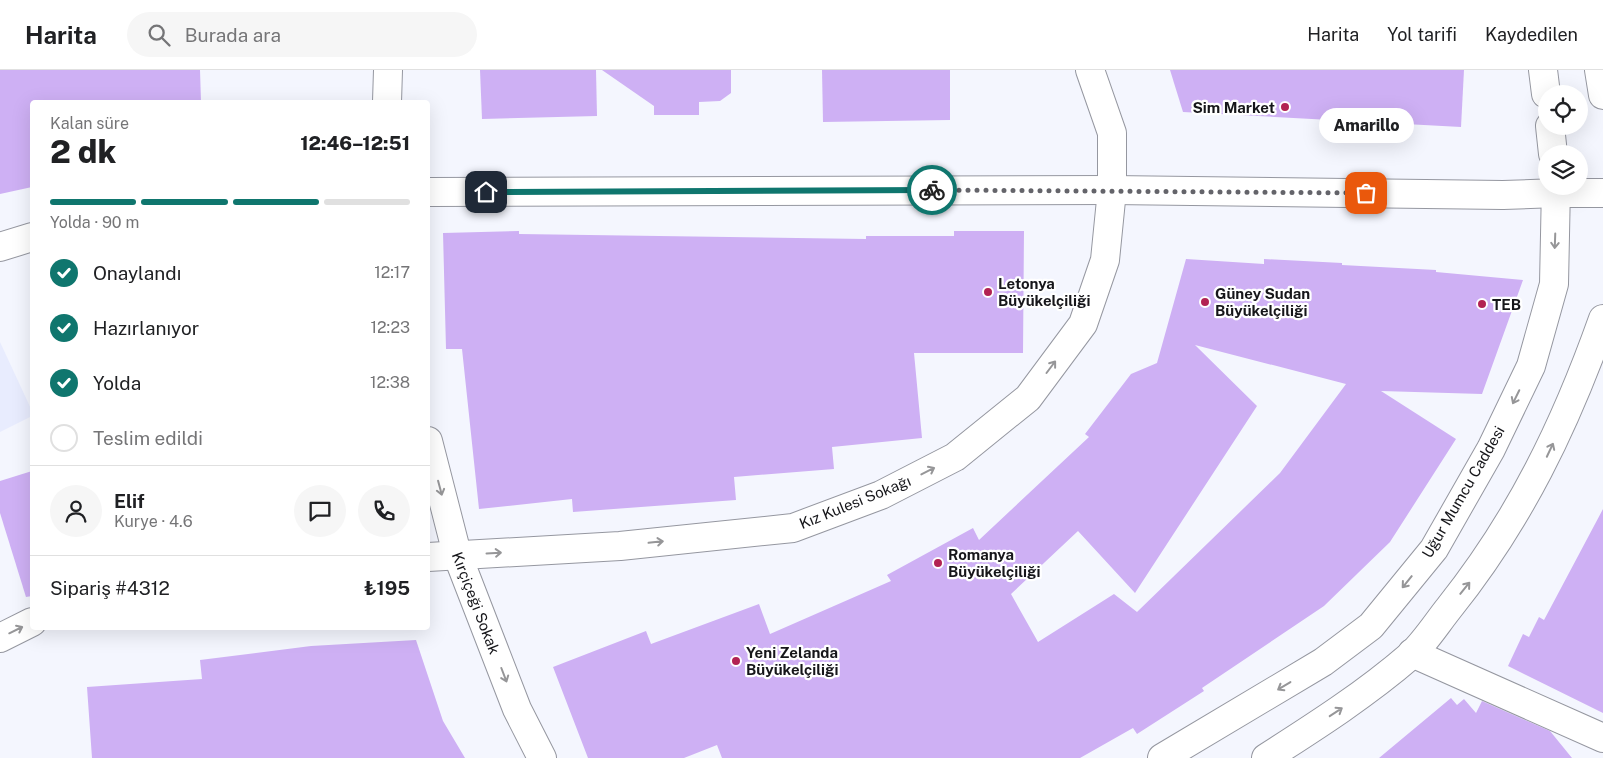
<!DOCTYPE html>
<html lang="tr">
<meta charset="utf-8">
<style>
body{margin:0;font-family:"Public Sans",sans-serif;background:#f6f6f6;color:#202124;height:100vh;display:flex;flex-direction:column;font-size:19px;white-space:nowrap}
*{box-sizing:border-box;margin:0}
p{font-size:16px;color:#757577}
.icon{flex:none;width:28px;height:28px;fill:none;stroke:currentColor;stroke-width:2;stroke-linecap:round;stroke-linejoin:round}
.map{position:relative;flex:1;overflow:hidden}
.panel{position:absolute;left:30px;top:30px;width:400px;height:530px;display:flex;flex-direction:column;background:#fff;border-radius:5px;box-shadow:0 5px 20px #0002}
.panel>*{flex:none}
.buttons{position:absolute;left:1538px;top:15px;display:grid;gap:10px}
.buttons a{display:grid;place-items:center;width:50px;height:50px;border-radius:50%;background:#fff;box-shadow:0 5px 20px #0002;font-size:25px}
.pin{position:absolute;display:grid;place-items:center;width:42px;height:42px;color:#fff;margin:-21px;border-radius:10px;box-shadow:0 2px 8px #0006}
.courier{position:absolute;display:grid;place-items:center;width:50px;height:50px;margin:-25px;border:4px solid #0f766e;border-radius:50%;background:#fff;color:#222;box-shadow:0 1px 6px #0007}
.bubble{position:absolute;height:35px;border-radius:18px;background:#fff;box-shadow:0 5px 20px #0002;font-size:16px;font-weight:800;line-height:35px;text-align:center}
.summary em{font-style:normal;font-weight:800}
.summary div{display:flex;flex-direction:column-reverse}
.summary{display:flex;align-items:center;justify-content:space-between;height:85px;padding:0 20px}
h1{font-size:32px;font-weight:800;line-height:38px}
.bar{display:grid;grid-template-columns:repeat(4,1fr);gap:8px 5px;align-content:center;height:60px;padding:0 20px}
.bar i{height:6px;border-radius:4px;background:#e0e0e0}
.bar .on{background:#0f766e}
.bar p{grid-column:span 4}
.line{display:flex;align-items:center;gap:12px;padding:0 20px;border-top:1px solid #e0e0e0}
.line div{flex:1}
.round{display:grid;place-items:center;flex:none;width:52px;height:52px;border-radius:26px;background:#f6f6f6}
ol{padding:0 20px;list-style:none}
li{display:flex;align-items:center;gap:15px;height:55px}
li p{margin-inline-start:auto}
li .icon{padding:5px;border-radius:50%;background:#0f766e;color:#fff;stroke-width:4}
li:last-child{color:#757577}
li i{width:28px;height:28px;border:2px solid #e0e0e0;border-radius:50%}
header{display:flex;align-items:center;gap:30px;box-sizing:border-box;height:70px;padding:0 25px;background:#fff;border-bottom:1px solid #e0e0e0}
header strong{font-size:24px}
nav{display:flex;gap:28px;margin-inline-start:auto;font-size:18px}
.search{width:350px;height:45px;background:#f6f6f6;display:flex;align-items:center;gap:12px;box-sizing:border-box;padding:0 18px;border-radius:28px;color:#757577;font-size:19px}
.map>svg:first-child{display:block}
.built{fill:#e8ecfe}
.building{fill:#ceb0f4;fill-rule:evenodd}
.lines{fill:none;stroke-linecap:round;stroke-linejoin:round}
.minor-casing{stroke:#9597a0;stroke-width:30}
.secondary-casing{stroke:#9597a0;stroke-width:30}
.minor{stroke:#fff;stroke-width:28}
.secondary{stroke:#fff;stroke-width:28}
.oneway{stroke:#969698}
.done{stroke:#64646a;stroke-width:5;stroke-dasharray:0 9}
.route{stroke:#0f766e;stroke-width:6}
.poi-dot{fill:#b22253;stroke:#fff;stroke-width:2}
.labels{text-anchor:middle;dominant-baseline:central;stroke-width:4.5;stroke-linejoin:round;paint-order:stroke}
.poi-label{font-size:15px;font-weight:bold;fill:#16161a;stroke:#fff;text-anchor:start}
.street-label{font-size:15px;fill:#16161a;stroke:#fff}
</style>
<header>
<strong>Harita</strong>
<div class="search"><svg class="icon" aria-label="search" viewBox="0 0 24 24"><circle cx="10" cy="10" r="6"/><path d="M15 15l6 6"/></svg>Burada ara</div>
<nav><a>Harita</a><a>Yol tarifi</a><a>Kaydedilen</a></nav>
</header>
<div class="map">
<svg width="1603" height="688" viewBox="0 0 1603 688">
<rect width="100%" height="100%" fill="#f4f6fe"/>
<polygon class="built" points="0,272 32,341 32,346 0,362"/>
<g class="building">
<polygon points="0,0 200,0 201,32 32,32 32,117 0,124"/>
<polygon points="480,0 596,0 597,46 482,49"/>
<polygon points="602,0 731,0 731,23 720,31 699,32 699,45 654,45 654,36"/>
<polygon points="822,0 950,0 950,50 823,52"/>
<polygon points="1170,0 1464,0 1461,57 1183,42"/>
<polygon points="519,161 519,164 866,169 866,166 954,166 954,161 1024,161 1023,283 914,283 922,368 832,377 834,399 734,407 736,430 573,442 572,429 479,439 462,279 446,279 443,163"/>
<path d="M 1186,189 L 1264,194 L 1264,189 L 1342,193 L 1342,195 L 1436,200 L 1436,202 L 1523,210 L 1482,324 L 1381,321 L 1456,369 L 1390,472 L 1324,536 L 1202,618 L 1204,621 L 1137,664 L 1133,658 L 1080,688 L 722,688 L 717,675 L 684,688 L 588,688 L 553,597 L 646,561 L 651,574 L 759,534 L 770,564 L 891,511 L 887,505 L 973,458 L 979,470 L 1089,367 L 1085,364 L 1131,304 L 1157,293 ZM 1195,275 L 1346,314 L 1280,403 L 1137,542 L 1114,524 L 1038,572 L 1011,524 L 1078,461 L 1135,523 L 1257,336 Z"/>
<polygon points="32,401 32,526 26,527 0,443 0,411"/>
<polygon points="1603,439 1603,643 1508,596 1523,564 1529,567 1539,547 1544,550"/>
<polygon points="416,570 443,651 465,688 92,688 87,617 202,609 200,590 311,576"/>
<polygon points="1451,628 1457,635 1464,629 1476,643 1482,631 1550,661 1572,688 1379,688"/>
</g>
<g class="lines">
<defs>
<g id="minor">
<polyline points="387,32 388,0"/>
<polyline points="428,122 1112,120 1503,125 1557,123"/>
<polyline points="0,177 32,167"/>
<polyline points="428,371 457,484 517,639 542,688"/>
<polyline points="428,487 620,476 793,458 881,425 955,387 1028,328 1083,254 1105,190 1112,120 1112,63 1090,0"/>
<polyline points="0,568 32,552"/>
<polyline points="1412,583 1603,668"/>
</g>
<g id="secondary">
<polyline points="1543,0 1546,24"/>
<polyline points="1599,0 1603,25"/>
<polyline points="1550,56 1553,84"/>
<polyline points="1557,123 1603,123"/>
<polyline points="1162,688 1323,592 1371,556 1434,479 1491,379 1531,296 1554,214 1556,116"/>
<path d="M 1266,688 C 1316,656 1366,624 1411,585 C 1425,572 1437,553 1449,538 C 1520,449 1565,356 1603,249"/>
</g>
</defs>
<use href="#minor" class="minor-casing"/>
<use href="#secondary" class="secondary-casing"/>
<use href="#minor" class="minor"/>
<use href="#secondary" class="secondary"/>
</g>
<defs><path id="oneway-shaft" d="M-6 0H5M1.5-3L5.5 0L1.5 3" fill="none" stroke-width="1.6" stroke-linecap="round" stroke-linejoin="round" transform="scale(1.25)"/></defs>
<g class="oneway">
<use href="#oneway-shaft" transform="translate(1555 171) rotate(92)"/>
<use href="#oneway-shaft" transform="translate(1051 297) rotate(-53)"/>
<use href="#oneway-shaft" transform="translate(1516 327) rotate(116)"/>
<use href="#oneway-shaft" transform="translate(1550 380) rotate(-65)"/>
<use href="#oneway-shaft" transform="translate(928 401) rotate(-27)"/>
<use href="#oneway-shaft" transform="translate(440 418) rotate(75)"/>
<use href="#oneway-shaft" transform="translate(656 472) rotate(-6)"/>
<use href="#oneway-shaft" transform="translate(494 483) rotate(-3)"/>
<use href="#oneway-shaft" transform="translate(1407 512) rotate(129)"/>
<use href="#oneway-shaft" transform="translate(1465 518) rotate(-51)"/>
<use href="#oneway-shaft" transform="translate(16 560) rotate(-26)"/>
<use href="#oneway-shaft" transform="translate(504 605) rotate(69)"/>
<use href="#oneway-shaft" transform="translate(1284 616) rotate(149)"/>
<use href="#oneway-shaft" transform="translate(1336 642) rotate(-33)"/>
</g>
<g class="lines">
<polyline class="done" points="932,120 1366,123"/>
<polyline class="route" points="486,122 932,120"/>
</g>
<g class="poi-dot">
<circle cx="1285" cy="37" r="5"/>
<circle cx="988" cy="222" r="5"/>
<circle cx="1205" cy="232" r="5"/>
<circle cx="1482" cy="234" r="5"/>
<circle cx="938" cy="493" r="5"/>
<circle cx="736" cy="591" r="5"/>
</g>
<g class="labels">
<g class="poi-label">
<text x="1275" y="37" text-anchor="end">Sim Market</text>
<text x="998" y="213">Letonya<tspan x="998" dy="17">Büyükelçiliği</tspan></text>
<text x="1215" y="223">Güney Sudan<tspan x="1215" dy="17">Büyükelçiliği</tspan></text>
<text x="1492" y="234">TEB</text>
<text x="948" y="484">Romanya<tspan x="948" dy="17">Büyükelçiliği</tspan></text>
<text x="746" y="582">Yeni Zelanda<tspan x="746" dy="17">Büyükelçiliği</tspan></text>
</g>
<g class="street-label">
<text transform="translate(1463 422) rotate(-60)">Uğur Mumcu Caddesi</text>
<text transform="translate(855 432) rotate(-22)">Kız Kulesi Sokağı</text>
<text transform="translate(476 533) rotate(69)">Kırçiçeği Sokak</text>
</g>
</g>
</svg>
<div class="buttons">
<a><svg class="icon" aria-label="locate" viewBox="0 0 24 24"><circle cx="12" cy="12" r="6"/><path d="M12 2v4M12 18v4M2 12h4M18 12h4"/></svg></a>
<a><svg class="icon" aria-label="layers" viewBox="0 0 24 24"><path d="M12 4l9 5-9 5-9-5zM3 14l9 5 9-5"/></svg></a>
</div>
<div class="pin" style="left:1366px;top:123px;background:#ea580c"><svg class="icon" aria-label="bag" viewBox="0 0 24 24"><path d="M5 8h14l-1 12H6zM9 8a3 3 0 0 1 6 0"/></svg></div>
<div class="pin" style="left:486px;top:122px;background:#1f2937"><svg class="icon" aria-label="home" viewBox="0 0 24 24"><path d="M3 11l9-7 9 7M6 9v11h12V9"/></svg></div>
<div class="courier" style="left:932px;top:120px"><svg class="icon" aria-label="bike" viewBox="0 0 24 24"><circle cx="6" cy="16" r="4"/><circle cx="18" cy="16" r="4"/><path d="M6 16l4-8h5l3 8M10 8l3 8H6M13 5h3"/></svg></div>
<div class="bubble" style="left:1319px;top:38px;width:95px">Amarillo</div>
<section class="panel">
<div class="summary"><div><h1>2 dk</h1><p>Kalan süre</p></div><em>12:46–12:51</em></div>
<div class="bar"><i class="on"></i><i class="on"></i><i class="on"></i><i></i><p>Yolda · 90 m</p></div>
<ol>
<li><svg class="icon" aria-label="check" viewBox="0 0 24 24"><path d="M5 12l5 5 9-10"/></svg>Onaylandı<p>12:17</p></li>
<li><svg class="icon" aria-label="check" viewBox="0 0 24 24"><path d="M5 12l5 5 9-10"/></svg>Hazırlanıyor<p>12:23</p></li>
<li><svg class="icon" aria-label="check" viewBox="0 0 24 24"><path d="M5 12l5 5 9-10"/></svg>Yolda<p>12:38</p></li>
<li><i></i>Teslim edildi</li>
</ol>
<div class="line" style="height:90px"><a class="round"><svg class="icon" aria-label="person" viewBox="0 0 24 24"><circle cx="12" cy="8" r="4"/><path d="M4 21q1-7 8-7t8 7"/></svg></a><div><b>Elif</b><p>Kurye · 4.6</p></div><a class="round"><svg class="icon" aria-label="chat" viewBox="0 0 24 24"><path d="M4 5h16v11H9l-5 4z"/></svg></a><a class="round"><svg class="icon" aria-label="phone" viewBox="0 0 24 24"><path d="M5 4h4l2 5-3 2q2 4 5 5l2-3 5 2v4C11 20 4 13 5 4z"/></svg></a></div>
<div class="line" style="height:65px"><div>Sipariş #4312</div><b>₺195</b></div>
</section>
</div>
